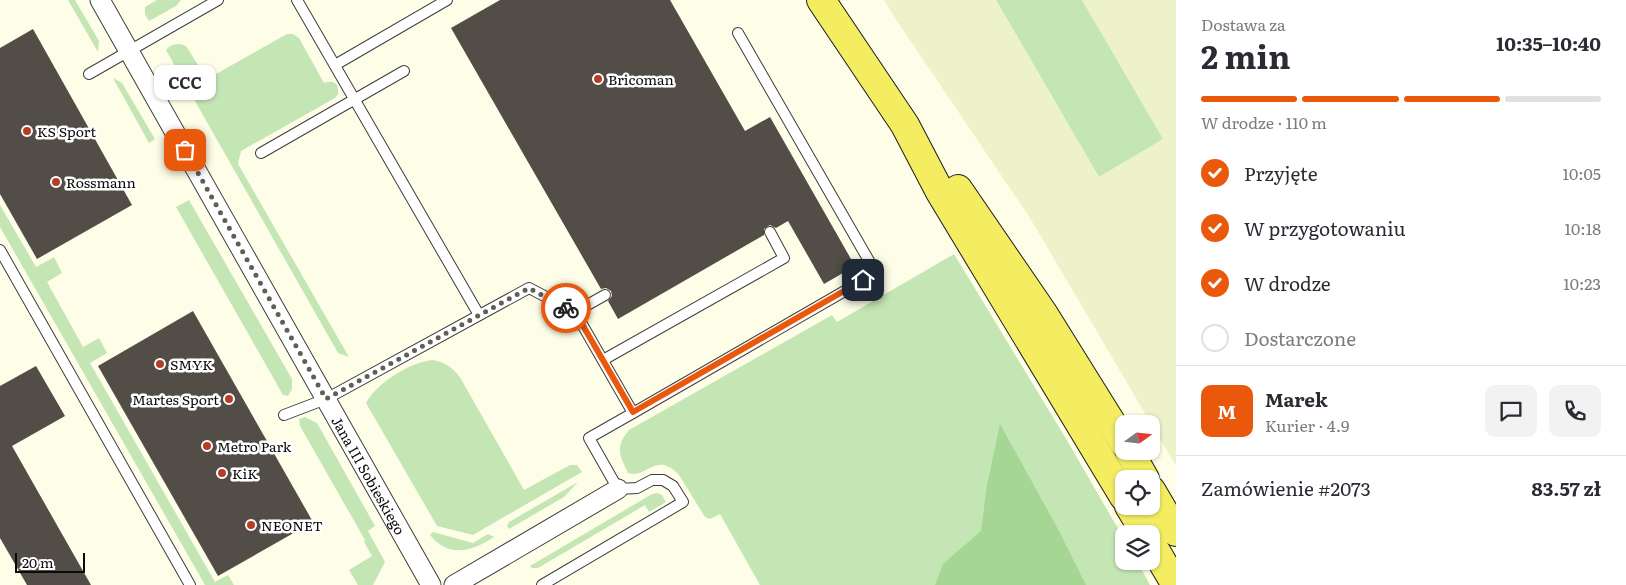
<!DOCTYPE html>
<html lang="pl">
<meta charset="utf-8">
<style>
body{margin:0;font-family:Literata,serif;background:#f2f2f3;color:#2b2b33;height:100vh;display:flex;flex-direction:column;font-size:19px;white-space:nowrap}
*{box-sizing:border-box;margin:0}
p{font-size:16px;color:#7c7c81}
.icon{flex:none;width:28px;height:28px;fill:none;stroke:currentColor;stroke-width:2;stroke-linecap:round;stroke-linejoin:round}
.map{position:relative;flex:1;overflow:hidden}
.side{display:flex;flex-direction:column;background:#fff;width:450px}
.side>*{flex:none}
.needle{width:32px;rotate:75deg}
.buttons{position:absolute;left:1115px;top:415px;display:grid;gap:10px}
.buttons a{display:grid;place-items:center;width:45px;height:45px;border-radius:10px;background:#fff;box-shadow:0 1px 4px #0004;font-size:25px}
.scale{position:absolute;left:15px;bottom:12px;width:70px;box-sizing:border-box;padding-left:5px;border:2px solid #0a0a0a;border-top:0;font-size:14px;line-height:18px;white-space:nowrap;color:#0a0a0a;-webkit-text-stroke:4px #fff;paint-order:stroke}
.pin{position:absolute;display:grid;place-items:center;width:42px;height:42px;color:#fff;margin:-21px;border-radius:10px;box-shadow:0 2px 8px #0006}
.courier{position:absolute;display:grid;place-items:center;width:50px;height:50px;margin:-25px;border:4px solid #ea580c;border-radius:50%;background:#fff;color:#222;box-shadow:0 1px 6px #0007}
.bubble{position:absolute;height:35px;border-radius:10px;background:#fff;box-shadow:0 1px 4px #0004;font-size:16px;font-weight:700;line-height:35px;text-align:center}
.overview em{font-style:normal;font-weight:700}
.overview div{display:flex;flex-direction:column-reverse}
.overview{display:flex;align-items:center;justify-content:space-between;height:85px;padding:0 25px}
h1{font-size:32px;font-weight:700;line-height:38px}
.bar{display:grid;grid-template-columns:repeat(4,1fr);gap:8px 5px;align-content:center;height:60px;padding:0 25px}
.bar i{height:6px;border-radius:4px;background:#e1e1e2}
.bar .active{background:#ea580c}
.bar p{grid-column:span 4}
.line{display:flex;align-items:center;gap:12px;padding:0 25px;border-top:1px solid #e1e1e2}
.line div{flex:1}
.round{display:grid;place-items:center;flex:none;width:52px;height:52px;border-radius:10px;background:#f2f2f3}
ol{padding:0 25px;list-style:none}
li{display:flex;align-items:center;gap:15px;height:55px}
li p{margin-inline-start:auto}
li .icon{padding:5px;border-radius:50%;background:#ea580c;color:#fff;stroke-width:4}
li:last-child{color:#7c7c81}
li i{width:28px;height:28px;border:2px solid #e1e1e2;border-radius:50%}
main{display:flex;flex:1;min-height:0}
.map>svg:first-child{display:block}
.farmland{fill:#eef2ca}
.green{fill:#c4e6b4}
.forest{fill:#a5d694}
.building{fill:#524e47}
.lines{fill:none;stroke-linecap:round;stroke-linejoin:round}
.service-casing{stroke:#3d3d3d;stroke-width:12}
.minor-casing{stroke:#3d3d3d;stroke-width:21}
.primary-casing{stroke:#1b1b1b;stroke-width:30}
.service{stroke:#fff;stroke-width:10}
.minor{stroke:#fff;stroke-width:19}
.primary{stroke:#f4ed62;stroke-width:28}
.done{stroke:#5f5f58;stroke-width:5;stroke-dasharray:0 9}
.route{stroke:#ea580c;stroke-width:6}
.poi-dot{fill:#b43d28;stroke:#fff;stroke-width:2}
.labels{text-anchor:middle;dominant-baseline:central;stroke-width:5;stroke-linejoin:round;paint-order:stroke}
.poi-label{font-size:14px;fill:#0a0a0a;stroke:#fff;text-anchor:start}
.street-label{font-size:14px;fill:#0a0a0a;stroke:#fff}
</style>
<main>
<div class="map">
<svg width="1176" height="585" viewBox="0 0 1176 585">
<rect width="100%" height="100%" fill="#fefee8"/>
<polygon class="farmland" points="884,0 996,0 1099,177 1162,139 1082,0 1176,0 1176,466 1030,218 897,21"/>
<g class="green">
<polygon points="68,0 75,0 99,41 98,52"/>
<polygon points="157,0 181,0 176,6 149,21 145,14 145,7"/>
<polygon points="996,0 1082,0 1163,139 1099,177"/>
<path d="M 287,34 L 293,34 L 299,38 L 324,83 C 330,81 336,81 338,88 L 338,94 L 335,98 L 241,151 L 238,164 L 349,357 L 338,353 L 166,50 C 171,44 178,42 186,46 L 207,79 Z"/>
<polygon points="113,78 122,83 155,139 149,143"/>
<polygon points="189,200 292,379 292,389 288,396 283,395 176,207"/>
<polygon points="0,205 36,267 54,257 62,273 47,282 83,347 99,338 107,353 90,363 215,582 228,575 234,585 205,585 0,227"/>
<path d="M 954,254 L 1065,437 L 1124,539 L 1124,561 L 1137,561 L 1150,585 L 760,585 L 720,514 L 710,519 L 705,517 L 679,475 C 655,450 647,480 628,473 C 619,454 615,447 629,430 L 832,315 L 837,322 Z"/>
<path d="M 432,360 C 445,362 454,368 461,379 L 524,490 L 570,465 L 577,465 L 582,472 L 473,535 L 437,526 L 366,403 C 377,383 408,363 432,360 Z"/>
<polygon points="305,417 317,423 375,526 368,531 385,562 373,585 358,585 349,570 372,556 364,542 365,540 300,426 299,419"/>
<polygon points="578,482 564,497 509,529 507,526 509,522"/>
<polygon points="657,493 662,495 666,502 649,512 645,505 538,568 532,568 530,566 652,494"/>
<path d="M 433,532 L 473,543 L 488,534 L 494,537 C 473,551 449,559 430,535 Z"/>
</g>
<polygon class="forest" points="1000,424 1058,529 1086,585 935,585 943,564 981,531 987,485"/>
<g class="building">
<polygon points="500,0 670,0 745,131 770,117 855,266 824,284 788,221 776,228 770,225 764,229 764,235 618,319 608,301 612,296 611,291 606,288 601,289 451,28"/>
<polygon points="33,29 132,205 37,259 0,194 0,48"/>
<polygon points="193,311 313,522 218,576 98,366"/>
<polygon points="36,366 65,416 12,446 91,585 27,585 0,538 0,386"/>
</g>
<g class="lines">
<defs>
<g id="service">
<polyline points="297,0 479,315"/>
<polyline points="335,65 447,0"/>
<polyline points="89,74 218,0"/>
<polyline points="261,153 404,71"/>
<polyline points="0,250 190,585"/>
<polyline points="575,312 605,295"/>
<polyline points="603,360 784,258 770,232"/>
<polyline points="633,413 876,273 738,33"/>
<polyline points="284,415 326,399 529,288 575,312 633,413 589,438 618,489 637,488 652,480 663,480 673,486 683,502 542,585"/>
</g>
<g id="minor">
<path id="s1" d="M 100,0 L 431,585"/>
<polyline points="454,585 618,489"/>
</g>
<g id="primary">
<polyline points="821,0 905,125 940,192 1124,497"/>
<polyline points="958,189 1043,313 1124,443"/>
<polyline points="1129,451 1145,479"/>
<polyline points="1151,490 1176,532"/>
<polyline points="1129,506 1146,534"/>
<polyline points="1151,543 1176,585"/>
</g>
</defs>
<use href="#service" class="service-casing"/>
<use href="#minor" class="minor-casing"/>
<use href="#primary" class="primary-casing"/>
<use href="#service" class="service"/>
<use href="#minor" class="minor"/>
<use href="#primary" class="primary"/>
</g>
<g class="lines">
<polyline class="done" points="185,150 326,399 529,288 566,308"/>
<polyline class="route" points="566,308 575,312 633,412 863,280"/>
</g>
<g class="poi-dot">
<circle cx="598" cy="79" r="5"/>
<circle cx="27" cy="131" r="5"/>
<circle cx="56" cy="182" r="5"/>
<circle cx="160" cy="364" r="5"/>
<circle cx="229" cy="399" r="5"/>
<circle cx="207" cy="446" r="5"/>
<circle cx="222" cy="473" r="5"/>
<circle cx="251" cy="525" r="5"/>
</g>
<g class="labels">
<g class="poi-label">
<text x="608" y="79">Bricoman</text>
<text x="37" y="131">KS Sport</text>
<text x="66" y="182">Rossmann</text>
<text x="170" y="364">SMYK</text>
<text x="219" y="399" text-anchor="end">Martes Sport</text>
<text x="217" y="446">Metro Park</text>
<text x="232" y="473">KiK</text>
<text x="261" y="525">NEONET</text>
</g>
<g class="street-label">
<text stroke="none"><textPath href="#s1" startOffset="546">Jana III Sobieskiego</textPath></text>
</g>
</g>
</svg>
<div class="buttons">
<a><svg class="needle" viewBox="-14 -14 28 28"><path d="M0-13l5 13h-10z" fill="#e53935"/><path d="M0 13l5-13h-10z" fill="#7c7c81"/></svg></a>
<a><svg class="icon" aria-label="locate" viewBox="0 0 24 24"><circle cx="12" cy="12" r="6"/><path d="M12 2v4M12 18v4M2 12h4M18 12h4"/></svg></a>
<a><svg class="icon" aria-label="layers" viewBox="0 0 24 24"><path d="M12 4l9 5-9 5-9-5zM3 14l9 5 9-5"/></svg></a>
</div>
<div class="scale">20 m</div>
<div class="pin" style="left:185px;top:150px;background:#ea580c"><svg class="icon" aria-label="bag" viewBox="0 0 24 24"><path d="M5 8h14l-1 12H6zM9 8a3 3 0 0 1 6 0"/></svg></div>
<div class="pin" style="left:863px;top:280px;background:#1f2937"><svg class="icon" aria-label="home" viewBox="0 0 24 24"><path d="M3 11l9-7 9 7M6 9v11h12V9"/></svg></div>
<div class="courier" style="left:566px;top:308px"><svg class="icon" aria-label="bike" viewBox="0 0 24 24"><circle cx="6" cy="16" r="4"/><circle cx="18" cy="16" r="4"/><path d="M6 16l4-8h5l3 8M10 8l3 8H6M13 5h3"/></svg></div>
<div class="bubble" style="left:154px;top:65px;width:62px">CCC</div>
</div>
<section class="side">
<div class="overview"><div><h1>2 min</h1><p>Dostawa za</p></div><em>10:35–10:40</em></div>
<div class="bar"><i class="active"></i><i class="active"></i><i class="active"></i><i></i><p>W drodze · 110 m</p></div>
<ol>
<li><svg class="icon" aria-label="check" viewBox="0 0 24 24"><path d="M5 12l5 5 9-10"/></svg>Przyjęte<p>10:05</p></li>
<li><svg class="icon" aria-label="check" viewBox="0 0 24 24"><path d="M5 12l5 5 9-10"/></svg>W przygotowaniu<p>10:18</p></li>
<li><svg class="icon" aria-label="check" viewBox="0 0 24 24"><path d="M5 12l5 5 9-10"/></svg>W drodze<p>10:23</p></li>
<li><i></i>Dostarczone</li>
</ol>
<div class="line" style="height:90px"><b class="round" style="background:#ea580c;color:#fff">M</b><div><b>Marek</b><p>Kurier · 4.9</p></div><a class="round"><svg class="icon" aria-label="chat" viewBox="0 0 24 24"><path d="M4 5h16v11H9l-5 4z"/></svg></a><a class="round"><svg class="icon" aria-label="phone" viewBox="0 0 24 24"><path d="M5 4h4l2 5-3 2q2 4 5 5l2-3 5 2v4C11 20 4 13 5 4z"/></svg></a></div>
<div class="line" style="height:65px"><div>Zamówienie #2073</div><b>83.57 zł</b></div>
</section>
</main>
